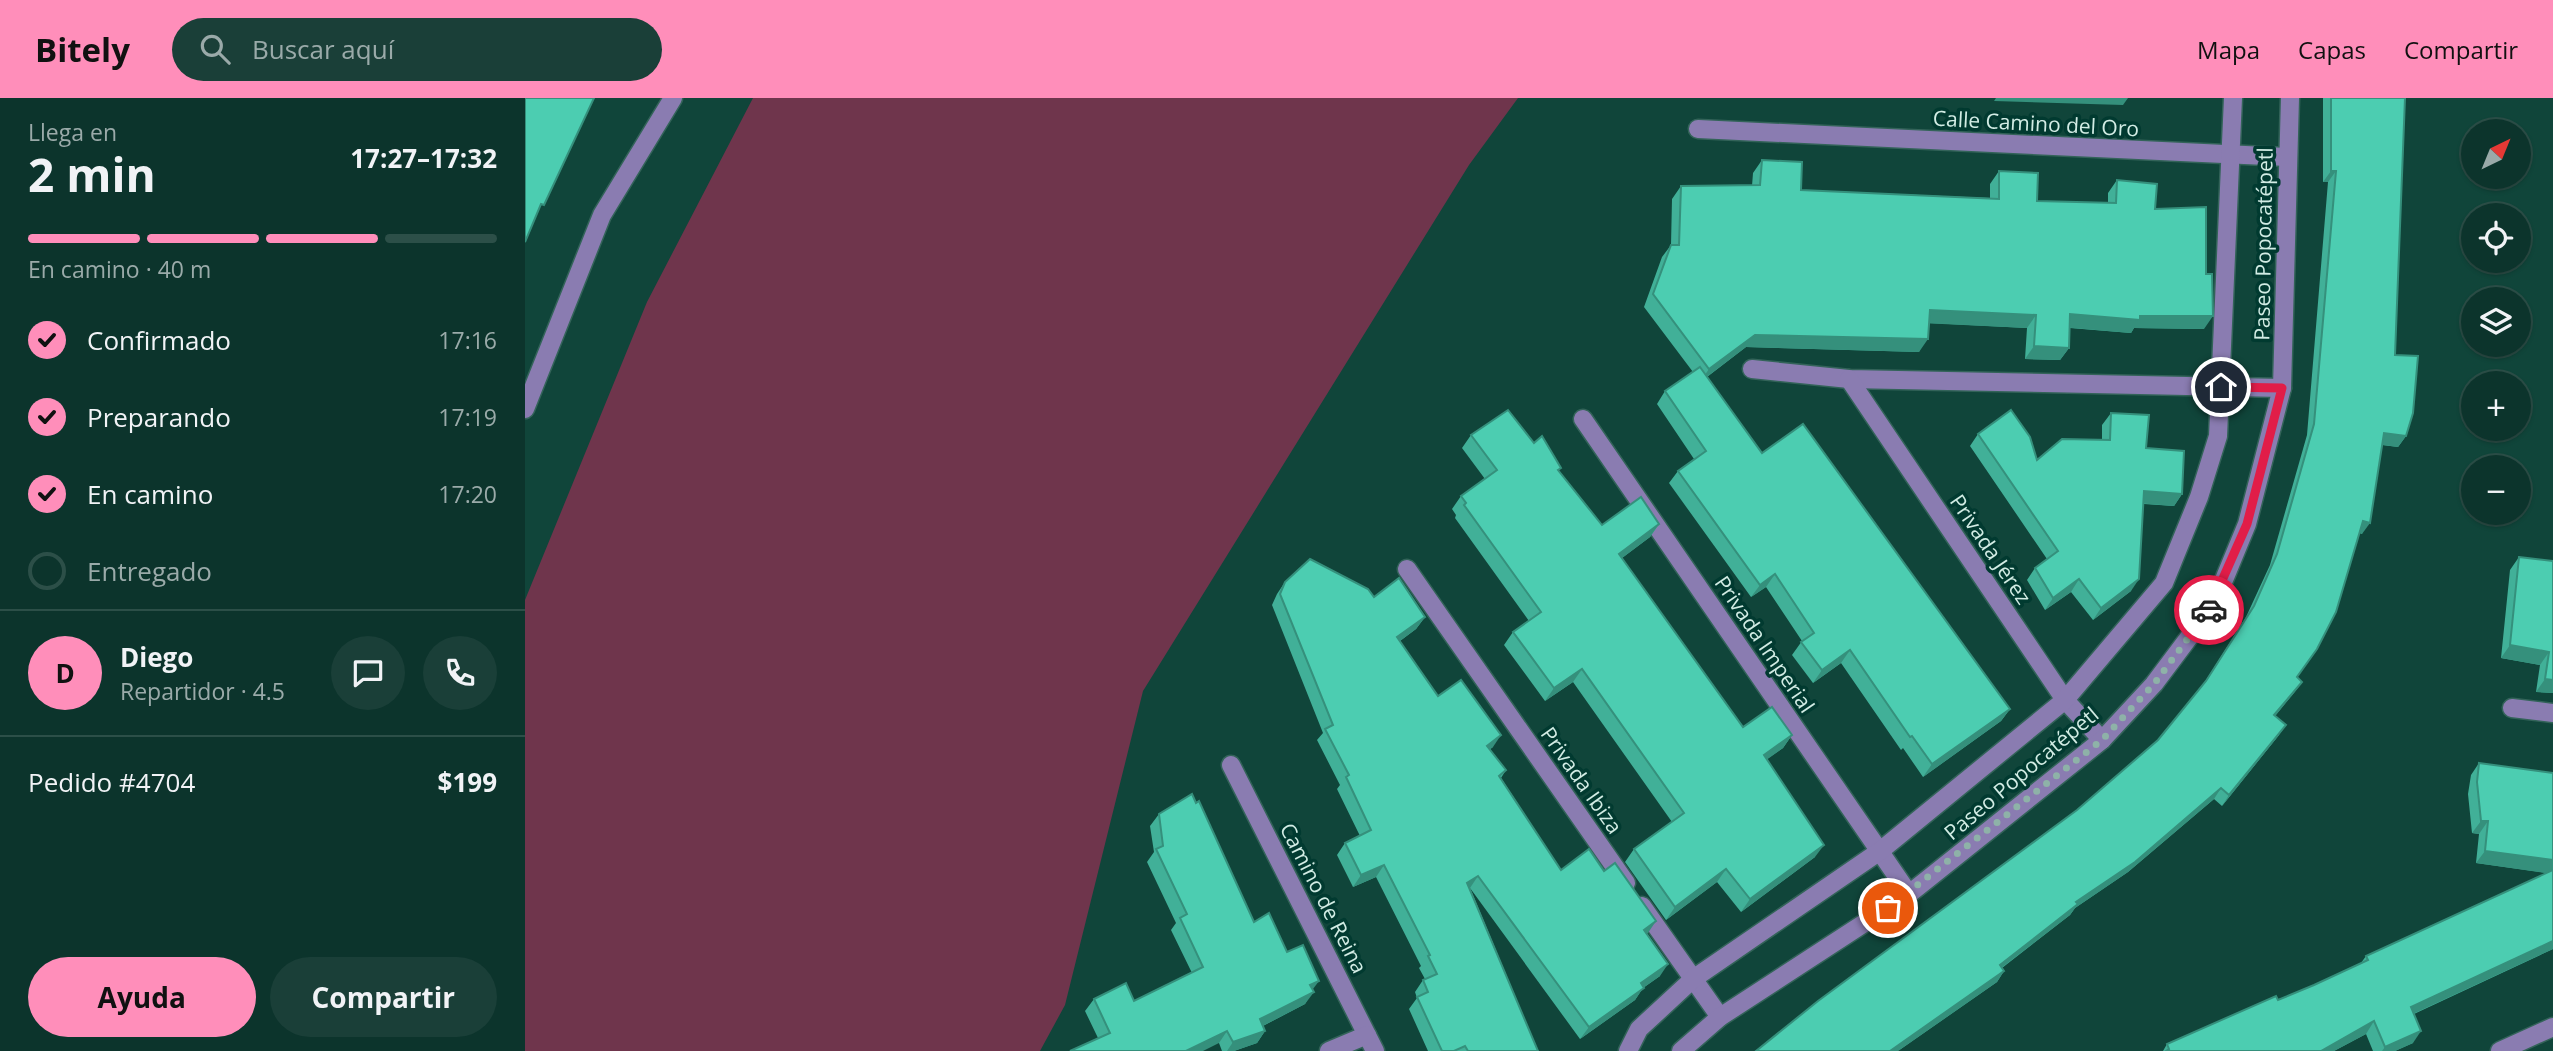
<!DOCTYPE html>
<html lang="es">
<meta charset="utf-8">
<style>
body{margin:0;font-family:"Open Sans",sans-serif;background:#1a3f38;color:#f1f3f6;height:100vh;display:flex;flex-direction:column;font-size:26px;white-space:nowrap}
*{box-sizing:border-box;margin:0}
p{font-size:23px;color:#9aaaa9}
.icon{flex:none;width:38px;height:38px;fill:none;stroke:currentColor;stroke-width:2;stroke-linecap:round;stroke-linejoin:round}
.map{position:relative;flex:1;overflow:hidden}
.sheet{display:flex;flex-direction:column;background:#0c342c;width:525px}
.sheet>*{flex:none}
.needle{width:46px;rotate:43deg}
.buttons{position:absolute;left:1936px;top:21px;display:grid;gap:14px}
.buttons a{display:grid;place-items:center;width:70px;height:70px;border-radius:50%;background:#0c342c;box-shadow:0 2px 5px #0004,0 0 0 2px #2c4f48;font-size:35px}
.pin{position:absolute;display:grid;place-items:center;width:60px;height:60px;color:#fff;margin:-30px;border:4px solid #fff;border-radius:50%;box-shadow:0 2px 7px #0007}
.courier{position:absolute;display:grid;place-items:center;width:70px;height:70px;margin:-35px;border:5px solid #e11d48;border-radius:50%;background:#fff;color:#222;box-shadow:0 2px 9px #0007}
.head em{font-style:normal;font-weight:700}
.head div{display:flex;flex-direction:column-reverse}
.head{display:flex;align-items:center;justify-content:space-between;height:119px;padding:0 28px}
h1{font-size:46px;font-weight:700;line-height:52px}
.bar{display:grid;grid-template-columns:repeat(4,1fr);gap:10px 7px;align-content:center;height:84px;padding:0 28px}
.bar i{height:9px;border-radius:5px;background:#2c4f48}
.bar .selected{background:#ff8eba}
.bar p{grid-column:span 4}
.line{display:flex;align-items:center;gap:18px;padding:0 28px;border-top:2px solid #2c4f48}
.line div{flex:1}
.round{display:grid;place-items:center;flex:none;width:74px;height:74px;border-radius:37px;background:#1a3f38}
ol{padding:0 28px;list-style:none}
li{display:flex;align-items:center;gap:21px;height:77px}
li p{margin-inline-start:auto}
li .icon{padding:7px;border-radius:50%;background:#ff8eba;color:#111;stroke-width:4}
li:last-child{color:#9aaaa9}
li i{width:38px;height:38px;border:4px solid #2c4f48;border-radius:50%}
.button{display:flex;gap:14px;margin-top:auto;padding:14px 28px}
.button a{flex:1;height:80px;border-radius:42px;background:#ff8eba;color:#111;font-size:28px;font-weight:700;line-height:80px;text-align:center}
.button a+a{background:#1a3f38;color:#f1f3f6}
header{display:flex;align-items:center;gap:42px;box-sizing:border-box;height:98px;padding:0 35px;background:#ff8eba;color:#111}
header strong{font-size:33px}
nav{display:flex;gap:38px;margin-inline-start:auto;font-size:24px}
.search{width:490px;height:63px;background:#1a3f38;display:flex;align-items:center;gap:18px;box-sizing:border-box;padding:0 24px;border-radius:38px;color:#9aaaa9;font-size:26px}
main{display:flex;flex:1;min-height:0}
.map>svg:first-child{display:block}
.green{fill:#6f354c}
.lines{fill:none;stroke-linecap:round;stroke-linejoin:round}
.minor-casing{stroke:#336359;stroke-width:21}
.minor{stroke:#8a7cb1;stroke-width:18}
.wall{fill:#41b098}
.shaded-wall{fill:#35907c}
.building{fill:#4ccdb1;stroke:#35907c;stroke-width:2}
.done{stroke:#8eb2a8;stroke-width:7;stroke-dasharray:0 12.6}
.route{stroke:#e11d48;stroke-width:9}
.labels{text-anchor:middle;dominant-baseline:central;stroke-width:7;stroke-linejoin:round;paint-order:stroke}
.street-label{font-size:21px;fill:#d2ece4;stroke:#013a30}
</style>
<header>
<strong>Bitely</strong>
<div class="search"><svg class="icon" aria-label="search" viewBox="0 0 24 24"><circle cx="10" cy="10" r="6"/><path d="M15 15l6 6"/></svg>Buscar aquí</div>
<nav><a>Mapa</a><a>Capas</a><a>Compartir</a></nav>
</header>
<main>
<section class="sheet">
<div class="head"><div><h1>2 min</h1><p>Llega en</p></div><em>17:27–17:32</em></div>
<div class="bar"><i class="selected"></i><i class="selected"></i><i class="selected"></i><i></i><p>En camino · 40 m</p></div>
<ol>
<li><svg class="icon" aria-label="check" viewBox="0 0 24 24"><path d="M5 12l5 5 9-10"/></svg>Confirmado<p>17:16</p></li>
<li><svg class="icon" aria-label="check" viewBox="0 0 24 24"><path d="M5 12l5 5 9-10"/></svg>Preparando<p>17:19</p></li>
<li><svg class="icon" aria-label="check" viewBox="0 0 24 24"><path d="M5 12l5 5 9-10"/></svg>En camino<p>17:20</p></li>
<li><i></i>Entregado</li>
</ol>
<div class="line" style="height:126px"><b class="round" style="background:#ff8eba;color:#111">D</b><div><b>Diego</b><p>Repartidor · 4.5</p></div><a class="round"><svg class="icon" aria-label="chat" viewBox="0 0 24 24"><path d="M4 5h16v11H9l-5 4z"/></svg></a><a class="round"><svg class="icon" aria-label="phone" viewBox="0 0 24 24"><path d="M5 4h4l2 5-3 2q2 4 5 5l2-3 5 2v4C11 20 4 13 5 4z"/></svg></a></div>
<div class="line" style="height:91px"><div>Pedido #4704</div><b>$199</b></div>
<div class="button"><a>Ayuda</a><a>Compartir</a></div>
</section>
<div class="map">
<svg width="2028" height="953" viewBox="0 0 2028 953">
<rect width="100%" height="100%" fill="#10453a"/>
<polygon class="green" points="228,0 993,0 944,67 618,593 540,907 515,953 0,953 0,502 122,204"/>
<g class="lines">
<defs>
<g id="minor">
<polyline points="1173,31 1762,59"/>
<polyline points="1227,271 1324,281 1757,290"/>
<polyline points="1324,281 1540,602 1577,642"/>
<polyline points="0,311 77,117 148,0"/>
<polyline points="1058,321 1384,796"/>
<polyline points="882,471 1101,785"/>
<polyline points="1987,610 2028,615"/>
<polyline points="706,667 850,953"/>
<polyline points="1117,808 1195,919"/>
<polyline points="804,953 842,937"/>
<polyline points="1103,953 1114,931 1168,881 1355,753 1540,602 1639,485 1674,399 1693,338 1708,0"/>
<polyline points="1156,953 1195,919 1384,796 1577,642 1629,586 1689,506 1722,426 1757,290 1765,0"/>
<polyline points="1975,953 2028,929"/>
</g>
</defs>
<use href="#minor" class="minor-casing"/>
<use href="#minor" class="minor"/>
</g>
<g class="wall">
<polygon points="1798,0 1880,0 1870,257 1881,338 1873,349 1857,347 1837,436 1835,435 1772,579 1777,584 1750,618 1754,637 1697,708 1689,701 1603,774 1550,810 1545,817 1477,870 1479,873 1472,884 1373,953 1552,712 1633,642 1678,587 1721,519 1745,467 1782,337 1803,84 1798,84"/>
<polygon points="1237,62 1276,92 1465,100 1465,86 1474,73 1512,103 1583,105 1583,95 1592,82 1630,111 1679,231 1609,230 1606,235 1545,230 1544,250 1535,262 1500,261 1502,230 1404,225 1394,254 1221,249 1182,279 1237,355 1485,611 1476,623 1398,679 1378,650 1376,652 1316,565 1288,585 1267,557 1277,543 1241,489 1226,499 1144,385 1153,373 1169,361 1132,306 1140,293 1168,274 1119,209 1137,159 1146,147 1147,101 1156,88 1227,88 1228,75"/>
<polygon points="1586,315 1621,350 1657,396 1649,408 1619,406 1606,493 1568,522 1546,494 1520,512 1502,482 1510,470 1522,461 1445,348 1453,336 1512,362 1577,342 1577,327"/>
<polygon points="946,337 1009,345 1033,373 1077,427 1134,426 1125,439 1097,460 1218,629 1267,637 1258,650 1242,661 1290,759 1216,814 1192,784 1141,822 1100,764 1109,751 1147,724 1048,584 1020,603 979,547 988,534 1004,523 930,420 931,417 927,411 936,398 960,381 937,350"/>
<polygon points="1994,459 2028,463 2028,595 2011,594 2015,567 1976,560 1985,472"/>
<polygon points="760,484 849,499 900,519 891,531 875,543 913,598 968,649 965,651 981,672 976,680 1036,772 1122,836 1135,878 1118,890 1110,902 1055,941 945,790 1013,953 903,953 884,911 892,900 890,894 898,882 900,881 894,870 896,868 851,779 828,789 812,757 820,745 835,738 812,691 815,687 792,642 798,635 747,507 752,496"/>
<polygon points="1954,665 2028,675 2028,851 1889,916 1888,945 1870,953 1848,953 1841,936 1809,953 1638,953 1642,946 1789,887 1836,865 1841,858 2023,775 1951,765 1954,736 1947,735 1943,696 1946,677"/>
<polygon points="634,716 729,824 762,854 788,892 780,906 738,928 740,933 732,945 709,953 697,953 694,945 573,940 560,913 569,901 609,903 667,875 646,832 651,825 622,764 629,754 625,728"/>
</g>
<g class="shaded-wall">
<polygon points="1471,0 1603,0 1598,7 1469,3"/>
<polygon points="1806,73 1811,73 1803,84 1798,84"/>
<polygon points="1405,212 1511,217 1502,230 1396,225"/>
<polygon points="1545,216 1615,218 1688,218 1679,231 1609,230 1606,235 1536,229"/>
<polygon points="1230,237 1403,241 1394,254 1221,249 1175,284 1184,271"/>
<polygon points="1509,248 1544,250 1535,262 1500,261"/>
<polygon points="1859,335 1881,338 1873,349 1851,346"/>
<polygon points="1619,393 1657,396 1649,408 1611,405"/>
<polygon points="1838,423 1845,425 1837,436 1831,434"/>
<polygon points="1134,426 1125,439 1085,469 1094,456"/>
<polygon points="1250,476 1241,489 1226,499 1235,487"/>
<polygon points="1554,481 1546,494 1520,512 1528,500"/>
<polygon points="1614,481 1606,493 1568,522 1576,510"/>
<polygon points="900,519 891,531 864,551 872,539"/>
<polygon points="1985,547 2024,554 2015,567 1976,560"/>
<polygon points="1325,552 1316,565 1288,585 1297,572"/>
<polygon points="1057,571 1048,584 1020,603 1029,590"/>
<polygon points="2020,581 2028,582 2028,595 2011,594"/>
<polygon points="1777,584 1769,595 1742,628 1749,617"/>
<polygon points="1485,611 1476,623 1398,679 1407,666"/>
<polygon points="1761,627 1754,637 1697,708 1704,697"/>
<polygon points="976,637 968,649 954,660 962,648"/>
<polygon points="1267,637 1258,650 1230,670 1239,657"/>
<polygon points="1696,690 1689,701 1603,774 1550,810 1545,817 1467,877 1475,867 1551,804"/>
<polygon points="1956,723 1963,723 1954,736 1947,735"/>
<polygon points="1299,747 1290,759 1216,814 1225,801"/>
<polygon points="1960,753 2028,762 2028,776 1951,765"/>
<polygon points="859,767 851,779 828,789 836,777"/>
<polygon points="1201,771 1192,784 1141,822 1150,809"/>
<polygon points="953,778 945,790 933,797 942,785"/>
<polygon points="1131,823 1123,835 1111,844 1119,832"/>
<polygon points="2028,843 2028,851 1877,921 1886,909"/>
<polygon points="1143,866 1135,878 1118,890 1110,902 1055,941 1064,929 1116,885"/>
<polygon points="1479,873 1472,884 1373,953 1365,953"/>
<polygon points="794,883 785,895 785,887"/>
<polygon points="789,894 780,906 726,934 735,921"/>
<polygon points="1849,923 1841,936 1809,953 1796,953"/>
<polygon points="702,933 694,945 678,953 661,953"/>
<polygon points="740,933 732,945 709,953 702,953 708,944"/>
<polygon points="1896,933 1888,945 1870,953 1857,953 1860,949"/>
</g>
<g class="building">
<polygon points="0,0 69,0 19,107 16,106 0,144"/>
<polygon points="1806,0 1880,0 1870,257 1893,258 1888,315 1881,338 1859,335 1845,425 1838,423 1811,514 1792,551 1772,579 1777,584 1749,617 1761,627 1704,697 1696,690 1610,764 1551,804 1553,806 1475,867 1479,873 1365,953 1231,953 1293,903 1552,712 1633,642 1681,583 1729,508 1752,456 1789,326 1811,73 1806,73"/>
<polygon points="1237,62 1277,64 1276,92 1474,101 1474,73 1513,75 1512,103 1591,105 1592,82 1632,86 1630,111 1681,109 1681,176 1687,176 1688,218 1615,218 1615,222 1545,216 1544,250 1509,248 1511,217 1405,212 1403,241 1230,237 1184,271 1128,196 1146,147 1154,147 1156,88 1235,87"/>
<polygon points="1175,269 1237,355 1278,326 1485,611 1407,666 1387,638 1385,639 1325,552 1297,572 1276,544 1289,535 1250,476 1235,487 1153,373 1181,353 1140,293"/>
<polygon points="983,312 1009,345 1017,338 1036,370 1033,372 1077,427 1116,399 1134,426 1094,456 1218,629 1247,609 1267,637 1239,657 1299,747 1225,801 1201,771 1150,809 1109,751 1159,715 1057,571 1029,590 988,534 1016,514 939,407 941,405 936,398 972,372 946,337"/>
<polygon points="1486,312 1505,339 1512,362 1537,341 1585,342 1586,315 1624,317 1621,350 1659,353 1657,396 1619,393 1614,481 1576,510 1554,481 1528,500 1510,470 1533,453 1453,336"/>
<polygon points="1994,459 2028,463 2028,582 2020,581 2024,554 1985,547"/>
<polygon points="785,461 843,491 849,499 874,480 900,519 872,539 913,598 936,582 976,637 962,648 981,672 974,678 1036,772 1064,751 1079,773 1090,765 1131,823 1119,832 1143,866 1116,885 1119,890 1064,929 953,778 942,785 1013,953 943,953 940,948 929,953 917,953 892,899 903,894 898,882 912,876 903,858 905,857 859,767 836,777 820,745 846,732 821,679 824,677 800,631 808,627 755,496 760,484"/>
<polygon points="1954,665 2028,675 2028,762 1960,753 1963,723 1956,723 1952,684"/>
<polygon points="667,696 671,705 674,703 729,824 744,815 762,854 778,847 794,883 785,887 789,894 735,921 740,933 708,944 702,933 661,953 545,953 585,935 569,901 601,885 609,903 678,869 655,820 662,816 631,751 638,748 634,716"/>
<polygon points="2028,772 2028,843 1886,909 1896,933 1860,949 1849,923 1796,953 1641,953 1644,951 1642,946 1751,898 1753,902 1789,887 1843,862 1841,858"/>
</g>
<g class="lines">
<polyline class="done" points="1363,810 1577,642 1629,586 1684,512"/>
<polyline class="route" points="1684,512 1722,426 1757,290 1696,289"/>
</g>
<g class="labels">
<g class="street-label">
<text transform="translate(1511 25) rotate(3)">Calle Camino del Oro</text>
<text transform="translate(1738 146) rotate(-89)">Paseo Popocatépetl</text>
<text transform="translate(1466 451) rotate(56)">Privada Jérez</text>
<text transform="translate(1240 546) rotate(56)">Privada Imperial</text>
<text transform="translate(1496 675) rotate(-40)">Paseo Popocatépetl</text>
<text transform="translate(1057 682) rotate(55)">Privada Ibiza</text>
<text transform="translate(799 800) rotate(63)">Camino de Reina</text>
</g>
</g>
</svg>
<div class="buttons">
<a><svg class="needle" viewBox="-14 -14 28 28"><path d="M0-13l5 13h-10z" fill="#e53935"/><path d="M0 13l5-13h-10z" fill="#9aaaa9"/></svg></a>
<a><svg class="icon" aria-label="locate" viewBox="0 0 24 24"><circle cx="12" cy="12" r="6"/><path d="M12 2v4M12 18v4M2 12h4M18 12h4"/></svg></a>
<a><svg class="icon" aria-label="layers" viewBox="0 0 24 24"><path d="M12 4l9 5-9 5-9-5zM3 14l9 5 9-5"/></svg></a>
<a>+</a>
<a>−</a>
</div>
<div class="pin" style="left:1363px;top:810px;background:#ea580c"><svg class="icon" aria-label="bag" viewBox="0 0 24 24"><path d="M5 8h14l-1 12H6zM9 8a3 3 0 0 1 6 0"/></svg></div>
<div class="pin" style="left:1696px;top:289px;background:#1f2937"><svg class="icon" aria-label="home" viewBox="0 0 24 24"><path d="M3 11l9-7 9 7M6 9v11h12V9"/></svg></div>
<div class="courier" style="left:1684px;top:512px"><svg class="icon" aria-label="car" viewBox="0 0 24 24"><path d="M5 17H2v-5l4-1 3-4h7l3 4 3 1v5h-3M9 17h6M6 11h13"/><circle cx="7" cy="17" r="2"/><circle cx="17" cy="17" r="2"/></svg></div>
</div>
</main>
